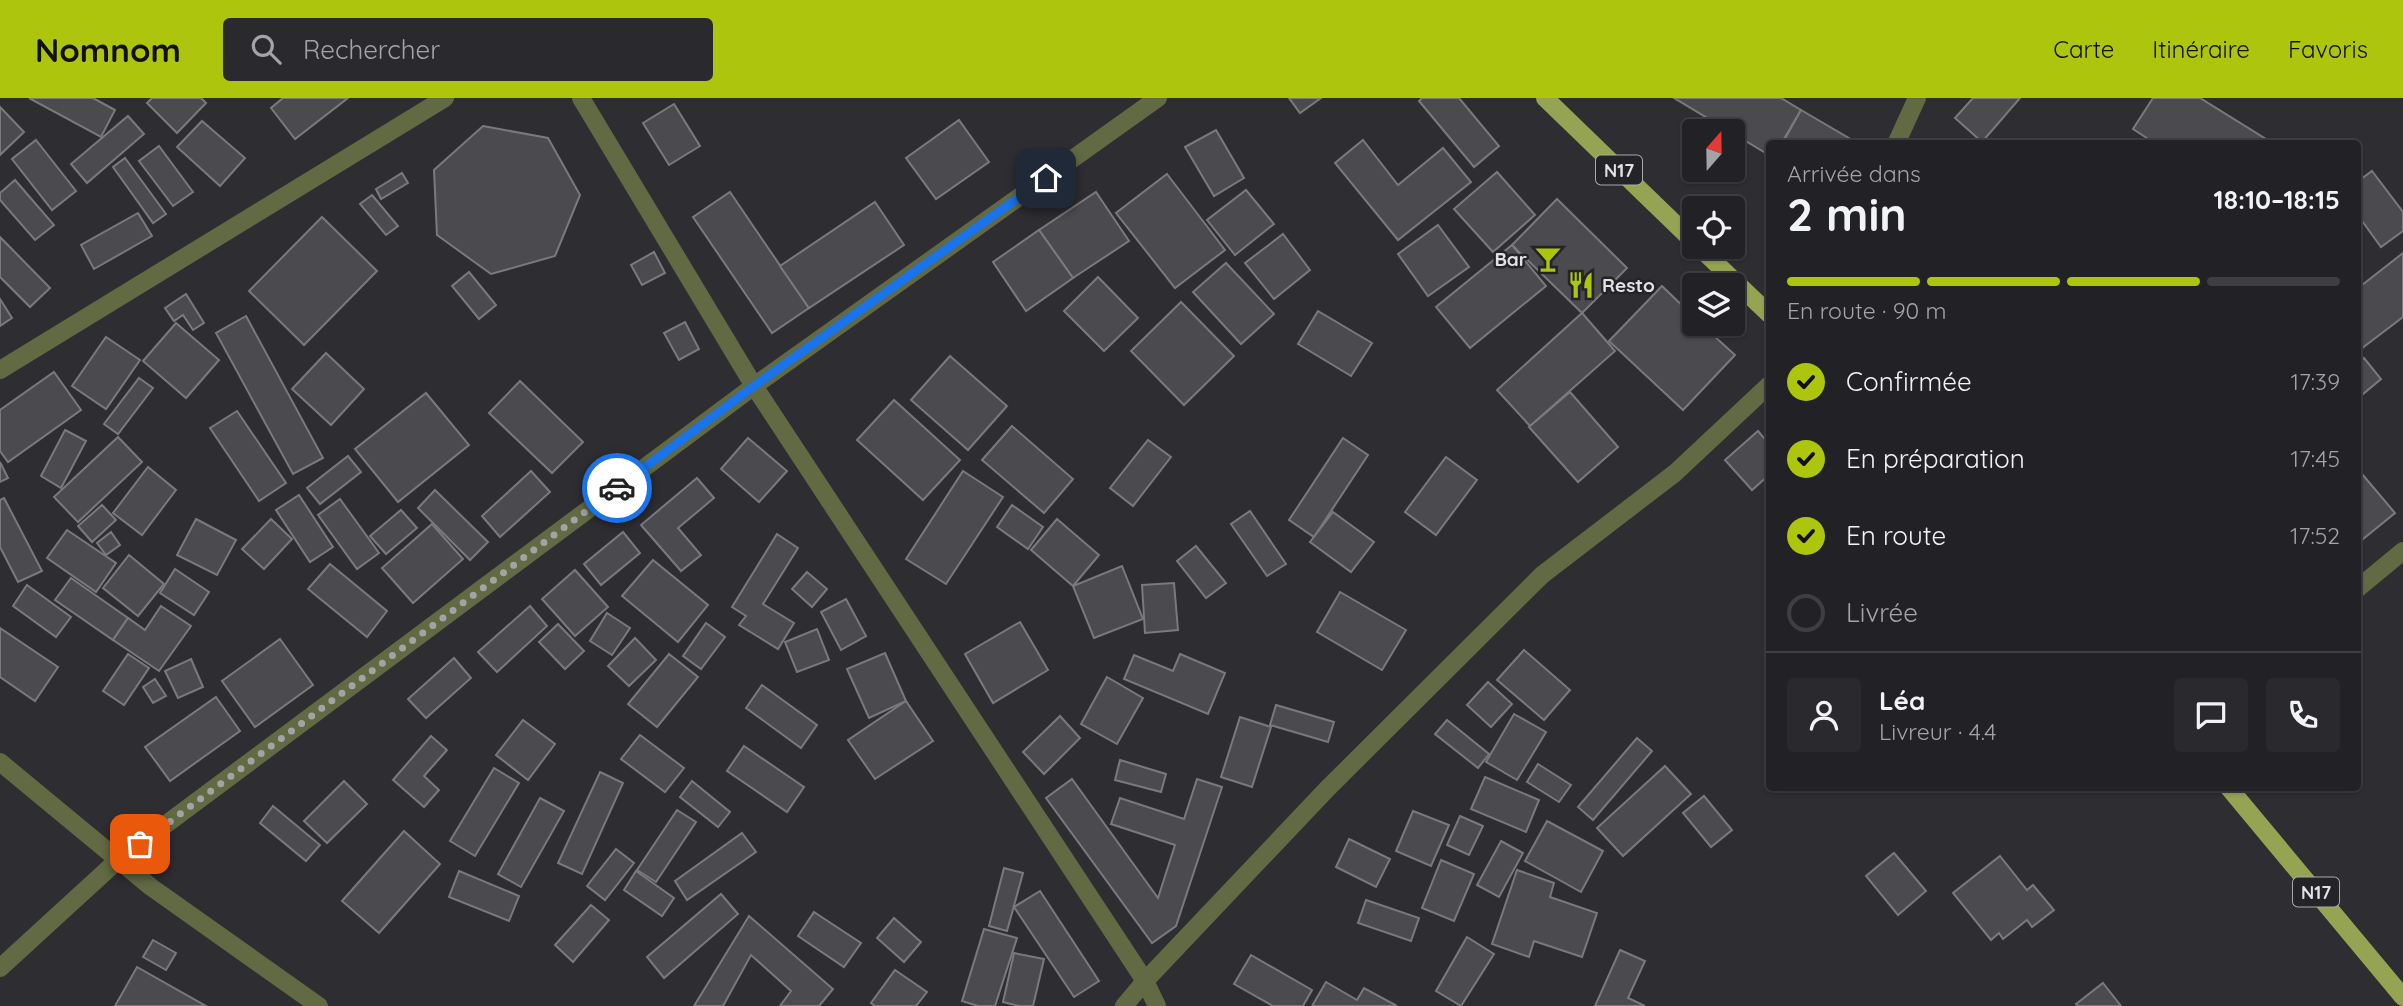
<!DOCTYPE html>
<html lang="fr">
<meta charset="utf-8">
<style>
body{margin:0;font-family:Quicksand,sans-serif;background:#2a2a2e;color:#f1f3f6;height:100vh;display:flex;flex-direction:column;font-size:26px;white-space:nowrap}
*{box-sizing:border-box;margin:0}
p{font-size:23px;color:#a2a4a7}
.icon{flex:none;width:38px;height:38px;fill:none;stroke:currentColor;stroke-width:2;stroke-linecap:round;stroke-linejoin:round}
.map{position:relative;flex:1;overflow:hidden}
.sheet{position:absolute;left:1766px;top:42px;width:595px;height:651px;display:flex;flex-direction:column;background:#222226;border-radius:7px;box-shadow:0 2px 5px #0004,0 0 0 2px #3f3f43}
.sheet>*{flex:none}
.needle{width:46px;rotate:20deg}
.fabs{position:absolute;left:1682px;top:21px;display:grid;gap:14px}
.fabs a{display:grid;place-items:center;width:63px;height:63px;border-radius:7px;background:#222226;box-shadow:0 2px 5px #0004,0 0 0 2px #3f3f43;font-size:35px}
.pin{position:absolute;display:grid;place-items:center;width:60px;height:60px;color:#fff;margin:-30px;border-radius:14px;box-shadow:0 4px 10px #0006}
.courier{position:absolute;display:grid;place-items:center;width:70px;height:70px;margin:-35px;border:5px solid #1a73e8;border-radius:50%;background:#fff;color:#222;box-shadow:0 2px 9px #0007}
.summary em{font-style:normal;font-weight:800}
.summary div{display:flex;flex-direction:column-reverse}
.summary{display:flex;align-items:center;justify-content:space-between;height:119px;padding:0 21px}
h1{font-size:46px;font-weight:800;line-height:52px}
.bar{display:grid;grid-template-columns:repeat(4,1fr);gap:10px 7px;align-content:center;height:84px;padding:0 21px}
.bar i{height:9px;border-radius:5px;background:#3f3f43}
.bar .selected{background:#adc60d}
.bar p{grid-column:span 4}
.line{display:flex;align-items:center;gap:18px;padding:0 21px;border-top:2px solid #3f3f43}
.line div{flex:1}
.round{display:grid;place-items:center;flex:none;width:74px;height:74px;border-radius:7px;background:#2a2a2e}
ol{padding:0 21px;list-style:none}
li{display:flex;align-items:center;gap:21px;height:77px}
li p{margin-inline-start:auto}
li .icon{padding:7px;border-radius:50%;background:#adc60d;color:#111;stroke-width:4}
li:last-child{color:#a2a4a7}
li i{width:38px;height:38px;border:4px solid #3f3f43;border-radius:50%}
header{display:flex;align-items:center;gap:42px;box-sizing:border-box;height:98px;padding:0 35px;background:#adc60d;color:#111}
header strong{font-size:33px}
nav{display:flex;gap:38px;margin-inline-start:auto;font-size:24px}
.search{width:490px;height:63px;background:#2a2a2e;display:flex;align-items:center;gap:18px;box-sizing:border-box;padding:0 24px;border-radius:7px;color:#a2a4a7;font-size:26px}
.map>svg:first-child{display:block}
.building{fill:#4a4a4f;stroke:#79797e;stroke-width:2}
.lines{fill:none;stroke-linecap:round;stroke-linejoin:round}
.street{stroke:#626a44;stroke-width:18}
.primary{stroke:#94a452;stroke-width:18}
.done{stroke:#a3a3a6;stroke-width:7;stroke-dasharray:0 12.6}
.route{stroke:#1a73e8;stroke-width:9}
.labels{text-anchor:middle;dominant-baseline:central;stroke-width:5;stroke-linejoin:round;paint-order:stroke}
.shield{fill:#242428;stroke:#a9a9ac;stroke-width:2}
.shield-label{font-size:18px;font-weight:bold;fill:#e2e2e5}
.poi-label{font-size:19px;font-weight:bold;fill:#e2e2e5;stroke:#242428;text-anchor:end}
</style>
<header>
<strong>Nomnom</strong>
<div class="search"><svg class="icon" aria-label="search" viewBox="0 0 24 24"><circle cx="10" cy="10" r="6"/><path d="M15 15l6 6"/></svg>Rechercher</div>
<nav><a>Carte</a><a>Itinéraire</a><a>Favoris</a></nav>
</header>
<div class="map">
<svg width="2403" height="908" viewBox="0 0 2403 908">
<rect width="100%" height="100%" fill="#2e2e32"/>
<g class="building">
<polygon points="29,0 93,0 115,12 101,39"/>
<polygon points="152,0 201,0 206,5 177,35 147,5"/>
<polygon points="283,0 348,0 295,41 271,10"/>
<polygon points="1289,0 1321,0 1300,15"/>
<polygon points="1422,0 1459,0 1499,48 1474,69 1419,3"/>
<polygon points="1674,0 1781,0 1801,12 1781,46 1769,46 1769,57"/>
<polygon points="1973,0 2020,0 1982,44 1955,20"/>
<polygon points="2153,0 2200,0 2274,46 2156,46 2133,31"/>
<polygon points="674,6 700,48 669,67 643,25"/>
<polygon points="0,9 24,34 0,57"/>
<polygon points="1801,12 1859,46 1782,46"/>
<polygon points="128,18 144,36 87,85 71,66"/>
<polygon points="959,22 989,64 936,101 906,60"/>
<polygon points="202,23 245,60 220,88 177,49"/>
<polygon points="483,28 548,40 580,97 555,158 491,176 437,137 434,72"/>
<polygon points="1216,32 1244,80 1214,98 1185,49"/>
<polygon points="36,42 76,93 52,112 12,61"/>
<polygon points="1363,42 1398,87 1443,50 1471,84 1398,142 1335,65"/>
<polygon points="159,48 193,94 173,108 139,63"/>
<polygon points="125,60 166,116 153,125 113,69"/>
<polygon points="2372,73 2403,114 2403,133 2381,149 2357,116 2357,84"/>
<polygon points="1497,74 1535,117 1493,154 1454,111"/>
<polygon points="402,75 408,85 381,101 376,91"/>
<polygon points="1167,76 1225,152 1175,190 1116,115"/>
<polygon points="15,82 54,127 35,142 0,102 0,95"/>
<polygon points="1246,92 1274,126 1235,157 1207,122"/>
<polygon points="730,94 809,210 772,235 693,119"/>
<polygon points="1096,94 1129,143 1073,180 1039,132"/>
<polygon points="372,97 398,128 386,137 360,106"/>
<polygon points="1557,101 1627,170 1582,215 1512,147"/>
<polygon points="875,104 904,147 809,210 780,168"/>
<polygon points="138,115 152,138 94,171 81,147"/>
<polygon points="322,119 377,173 304,247 249,193"/>
<polygon points="1438,127 1469,169 1428,198 1398,156"/>
<polygon points="1039,132 1073,180 1026,213 993,164"/>
<polygon points="1283,136 1310,172 1274,201 1245,165"/>
<polygon points="0,139 50,190 30,209 0,179"/>
<polygon points="1512,147 1546,188 1470,250 1436,209"/>
<polygon points="654,154 665,175 642,187 631,167"/>
<polygon points="2403,155 2403,219 2357,254 2357,191"/>
<polygon points="1226,165 1274,216 1241,246 1193,194"/>
<polygon points="469,174 496,207 479,221 452,188"/>
<polygon points="1098,179 1138,220 1104,253 1064,213"/>
<polygon points="1662,188 1694,219 1694,226 1701,226 1735,257 1683,312 1609,243"/>
<polygon points="186,196 204,225 193,232 183,217 174,223 165,210"/>
<polygon points="0,201 12,220 0,228"/>
<polygon points="1181,204 1234,258 1184,307 1131,253"/>
<polygon points="1318,213 1372,245 1351,278 1298,246"/>
<polygon points="1582,215 1615,253 1530,328 1497,292"/>
<polygon points="246,218 323,360 293,376 216,235"/>
<polygon points="685,224 699,251 679,262 664,235"/>
<polygon points="176,225 219,262 186,300 143,263"/>
<polygon points="106,239 140,262 106,311 72,288"/>
<polygon points="326,255 364,291 331,327 292,291"/>
<polygon points="950,258 1007,308 968,352 911,302"/>
<polygon points="2364,260 2381,281 2357,301 2357,266"/>
<polygon points="54,274 81,312 8,364 0,353 0,312"/>
<polygon points="139,280 153,290 118,336 104,326"/>
<polygon points="520,283 583,344 552,375 489,315"/>
<polygon points="1570,294 1618,349 1578,384 1529,329"/>
<polygon points="426,295 469,347 398,404 355,351"/>
<polygon points="894,302 960,362 923,402 857,342"/>
<polygon points="237,313 286,385 259,403 210,330"/>
<polygon points="1012,328 1073,381 1044,415 982,362"/>
<polygon points="65,332 86,343 61,390 41,378"/>
<polygon points="1758,333 1769,346 1769,377 1752,392 1725,362"/>
<polygon points="118,339 142,364 78,424 54,399"/>
<polygon points="748,340 787,373 759,404 721,371"/>
<polygon points="1343,340 1368,357 1314,439 1289,422"/>
<polygon points="1148,342 1171,359 1133,408 1110,390"/>
<polygon points="348,358 361,374 320,406 307,390"/>
<polygon points="1446,359 1477,382 1436,437 1405,414"/>
<polygon points="0,364 8,380 0,384"/>
<polygon points="148,369 176,392 142,437 113,415"/>
<polygon points="2357,370 2395,415 2357,446"/>
<polygon points="531,373 550,394 500,439 482,418"/>
<polygon points="963,373 1003,399 946,486 906,461"/>
<polygon points="697,380 714,400 678,430 701,457 681,473 641,427"/>
<polygon points="435,392 488,444 470,462 418,410"/>
<polygon points="299,397 333,449 310,464 276,412"/>
<polygon points="4,400 42,473 18,484 0,449 0,402"/>
<polygon points="340,401 379,455 357,471 318,417"/>
<polygon points="102,407 116,422 92,444 78,428"/>
<polygon points="1012,407 1043,429 1028,451 997,429"/>
<polygon points="401,412 417,430 386,456 370,438"/>
<polygon points="1250,413 1286,466 1267,478 1231,426"/>
<polygon points="1333,414 1374,444 1351,474 1310,444"/>
<polygon points="196,421 236,442 217,477 177,457"/>
<polygon points="271,421 292,441 264,471 242,451"/>
<polygon points="1057,421 1099,457 1073,488 1031,452"/>
<polygon points="432,426 463,461 413,505 382,470"/>
<polygon points="67,432 116,465 96,494 47,460"/>
<polygon points="111,434 120,447 106,457 97,445"/>
<polygon points="623,434 640,455 601,487 584,466"/>
<polygon points="777,436 798,450 763,506 794,525 778,551 739,527 746,518 732,509"/>
<polygon points="1196,448 1226,485 1206,500 1177,463"/>
<polygon points="129,457 164,486 138,518 103,490"/>
<polygon points="653,462 708,507 678,544 622,498"/>
<polygon points="330,466 387,513 367,539 308,491"/>
<polygon points="1122,468 1143,521 1094,540 1073,488"/>
<polygon points="175,471 209,494 194,517 160,495"/>
<polygon points="575,472 608,509 575,538 542,501"/>
<polygon points="807,474 827,491 812,509 792,491"/>
<polygon points="71,480 128,520 113,542 55,502"/>
<polygon points="1174,485 1178,532 1145,535 1142,487"/>
<polygon points="27,487 71,519 56,539 13,508"/>
<polygon points="1340,494 1406,532 1382,572 1317,534"/>
<polygon points="846,501 866,538 841,552 821,514"/>
<polygon points="161,508 191,528 159,573 113,542 128,520 145,532"/>
<polygon points="530,508 547,528 497,574 478,554"/>
<polygon points="607,515 630,530 612,557 590,543"/>
<polygon points="1020,524 1048,572 993,605 965,556"/>
<polygon points="706,525 725,539 701,571 683,558"/>
<polygon points="558,526 584,553 565,571 539,544"/>
<polygon points="0,530 58,569 35,603 0,579"/>
<polygon points="817,531 829,562 797,574 785,544"/>
<polygon points="635,540 656,562 629,588 608,568"/>
<polygon points="280,541 313,587 255,629 222,583"/>
<polygon points="1524,552 1570,592 1544,622 1497,582"/>
<polygon points="885,555 906,603 869,620 847,571"/>
<polygon points="128,556 149,570 124,607 103,593"/>
<polygon points="669,556 698,579 657,629 628,606"/>
<polygon points="1180,556 1225,575 1208,616 1124,581 1134,557 1173,573"/>
<polygon points="454,560 471,580 426,620 408,601"/>
<polygon points="191,561 203,589 178,600 165,573"/>
<polygon points="1107,579 1143,600 1117,646 1081,626"/>
<polygon points="155,581 166,598 153,605 143,589"/>
<polygon points="1488,584 1512,606 1491,629 1467,607"/>
<polygon points="762,587 817,627 801,650 746,610"/>
<polygon points="216,599 240,633 170,683 145,649"/>
<polygon points="906,603 933,643 875,681 848,642"/>
<polygon points="1276,607 1334,624 1328,644 1270,627"/>
<polygon points="1514,616 1546,634 1517,682 1486,664"/>
<polygon points="1060,618 1080,640 1044,676 1023,654"/>
<polygon points="1240,619 1271,629 1252,689 1221,679"/>
<polygon points="523,622 555,646 528,682 496,657"/>
<polygon points="1447,622 1489,656 1478,670 1435,636"/>
<polygon points="640,637 684,670 665,694 621,661"/>
<polygon points="431,638 447,652 424,678 439,692 424,709 393,682"/>
<polygon points="1637,640 1652,653 1593,722 1578,709"/>
<polygon points="744,648 804,689 787,714 727,673"/>
<polygon points="1120,662 1166,676 1161,694 1115,682"/>
<polygon points="1538,666 1571,687 1559,704 1527,684"/>
<polygon points="1665,668 1691,696 1623,758 1597,730"/>
<polygon points="494,670 519,685 475,758 450,743"/>
<polygon points="600,674 623,685 582,776 558,765"/>
<polygon points="1485,679 1539,702 1526,734 1471,711"/>
<polygon points="1072,681 1158,800 1175,747 1111,726 1120,700 1184,721 1197,681 1222,689 1176,828 1152,845 1046,700"/>
<polygon points="344,683 367,706 327,745 304,723"/>
<polygon points="692,683 730,714 718,729 680,699"/>
<polygon points="1704,698 1732,732 1711,749 1683,715"/>
<polygon points="540,700 564,713 521,789 498,776"/>
<polygon points="273,708 320,747 306,763 260,725"/>
<polygon points="677,712 696,724 656,784 637,772"/>
<polygon points="1413,713 1449,727 1431,768 1396,753"/>
<polygon points="1460,718 1483,728 1469,757 1447,747"/>
<polygon points="1547,723 1603,753 1581,794 1525,763"/>
<polygon points="404,733 440,766 379,835 342,803"/>
<polygon points="742,735 756,754 687,802 675,783"/>
<polygon points="1349,741 1390,761 1376,789 1336,769"/>
<polygon points="1501,743 1523,755 1499,799 1477,787"/>
<polygon points="616,751 634,765 605,802 587,788"/>
<polygon points="1894,755 1926,793 1898,817 1866,778"/>
<polygon points="2000,758 2027,792 2033,787 2054,812 2032,829 2027,822 2003,841 1999,835 1991,842 1953,795"/>
<polygon points="1441,762 1474,776 1454,823 1422,810"/>
<polygon points="1004,770 1023,775 1007,833 989,828"/>
<polygon points="1517,772 1554,785 1550,799 1597,815 1582,859 1534,843 1529,859 1492,846"/>
<polygon points="459,773 519,798 509,823 449,799"/>
<polygon points="636,773 674,800 662,818 624,792"/>
<polygon points="1040,793 1099,883 1074,899 1014,809"/>
<polygon points="721,796 738,816 664,880 647,859"/>
<polygon points="1366,802 1419,820 1411,843 1358,825"/>
<polygon points="591,807 609,822 573,864 555,847"/>
<polygon points="814,814 861,845 844,869 798,838"/>
<polygon points="749,818 833,891 819,908 780,908 791,893 751,857 723,908 694,908"/>
<polygon points="894,820 921,844 904,864 877,840"/>
<polygon points="984,831 1017,840 995,908 978,908 962,903"/>
<polygon points="1467,839 1494,856 1461,908 1436,893"/>
<polygon points="153,842 176,855 166,872 143,859"/>
<polygon points="1620,852 1645,863 1628,900 1645,908 1595,908"/>
<polygon points="1014,855 1044,861 1033,908 1019,908 1003,904"/>
<polygon points="1251,857 1312,892 1303,908 1273,908 1234,886"/>
<polygon points="137,869 206,908 115,908"/>
<polygon points="895,872 927,894 916,908 875,908 871,905"/>
<polygon points="1326,884 1357,902 1364,890 1397,908 1312,908"/>
<polygon points="2103,885 2121,908 2078,908 2076,906"/>
</g>
<g class="lines">
<g class="street">
<polyline points="581,0 754,288 1145,883 1157,908"/>
<polyline points="1896,46 1917,0"/>
<polyline points="0,272 445,0"/>
<polyline points="2357,491 2403,453"/>
<polyline points="0,664 151,789 319,908"/>
<polyline points="0,870 118,762 754,288 1158,0"/>
<polyline points="1124,908 1145,883 1327,691 1542,477 1675,375 1769,287"/>
</g>
<g class="primary">
<polyline points="1545,0 1694,144"/>
<polyline points="1699,149 1769,216"/>
<polyline points="2229,690 2403,899"/>
</g>
</g>
<g class="lines">
<polyline class="done" points="140,746 617,390"/>
<polyline class="route" points="617,390 754,288 1046,80"/>
</g>
<defs>
<symbol id="bar-bare" viewBox="-9 -9 18 18"><path d="M-6-5H6L.8 .8V4.5H3.5V6h-7V4.5H-.8V.8Z" fill="#adc60d" stroke="#242428" stroke-width="2.5" paint-order="stroke"/></symbol>
<symbol id="restaurant-bare" viewBox="-9 -9 18 18"><path d="M-5-6h1v4h1v-4h1v4h1v-4h1v5L-1.5 .5V6h-2V.5L-5-1ZM5-6V6H3V1.5H1.5Q1.5-4 5-6Z" fill="#adc60d" stroke="#242428" stroke-width="2.5" paint-order="stroke"/></symbol>
</defs>
<g fill-rule="evenodd">
<use href="#bar-bare" x="1529" y="142" width="38" height="38"/>
<use href="#restaurant-bare" x="1562" y="168" width="38" height="38"/>
</g>
<g class="labels">
<g class="shield">
<rect x="1596" y="57.5" width="46" height="29" rx="5"/>
<rect x="2293" y="779.5" width="46" height="29" rx="5"/>
</g>
<g class="shield-label">
<text x="1619" y="72">N17</text>
<text x="2316" y="794">N17</text>
</g>
<g class="poi-label">
<text x="1527" y="161">Bar</text>
<text x="1602" y="187" text-anchor="start">Resto</text>
</g>
</g>
</svg>
<div class="fabs">
<a><svg class="needle" viewBox="-14 -14 28 28"><path d="M0-13l5 13h-10z" fill="#e53935"/><path d="M0 13l5-13h-10z" fill="#a2a4a7"/></svg></a>
<a><svg class="icon" aria-label="locate" viewBox="0 0 24 24"><circle cx="12" cy="12" r="6"/><path d="M12 2v4M12 18v4M2 12h4M18 12h4"/></svg></a>
<a><svg class="icon" aria-label="layers" viewBox="0 0 24 24"><path d="M12 4l9 5-9 5-9-5zM3 14l9 5 9-5"/></svg></a>
</div>
<div class="pin" style="left:140px;top:746px;background:#ea580c"><svg class="icon" aria-label="bag" viewBox="0 0 24 24"><path d="M5 8h14l-1 12H6zM9 8a3 3 0 0 1 6 0"/></svg></div>
<div class="pin" style="left:1046px;top:80px;background:#1f2937"><svg class="icon" aria-label="home" viewBox="0 0 24 24"><path d="M3 11l9-7 9 7M6 9v11h12V9"/></svg></div>
<div class="courier" style="left:617px;top:390px"><svg class="icon" aria-label="car" viewBox="0 0 24 24"><path d="M5 17H2v-5l4-1 3-4h7l3 4 3 1v5h-3M9 17h6M6 11h13"/><circle cx="7" cy="17" r="2"/><circle cx="17" cy="17" r="2"/></svg></div>
<section class="sheet">
<div class="summary"><div><h1>2 min</h1><p>Arrivée dans</p></div><em>18:10–18:15</em></div>
<div class="bar"><i class="selected"></i><i class="selected"></i><i class="selected"></i><i></i><p>En route · 90 m</p></div>
<ol>
<li><svg class="icon" aria-label="check" viewBox="0 0 24 24"><path d="M5 12l5 5 9-10"/></svg>Confirmée<p>17:39</p></li>
<li><svg class="icon" aria-label="check" viewBox="0 0 24 24"><path d="M5 12l5 5 9-10"/></svg>En préparation<p>17:45</p></li>
<li><svg class="icon" aria-label="check" viewBox="0 0 24 24"><path d="M5 12l5 5 9-10"/></svg>En route<p>17:52</p></li>
<li><i></i>Livrée</li>
</ol>
<div class="line" style="height:126px"><a class="round"><svg class="icon" aria-label="person" viewBox="0 0 24 24"><circle cx="12" cy="8" r="4"/><path d="M4 21q1-7 8-7t8 7"/></svg></a><div><b>Léa</b><p>Livreur · 4.4</p></div><a class="round"><svg class="icon" aria-label="chat" viewBox="0 0 24 24"><path d="M4 5h16v11H9l-5 4z"/></svg></a><a class="round"><svg class="icon" aria-label="phone" viewBox="0 0 24 24"><path d="M5 4h4l2 5-3 2q2 4 5 5l2-3 5 2v4C11 20 4 13 5 4z"/></svg></a></div>
</section>
</div>
